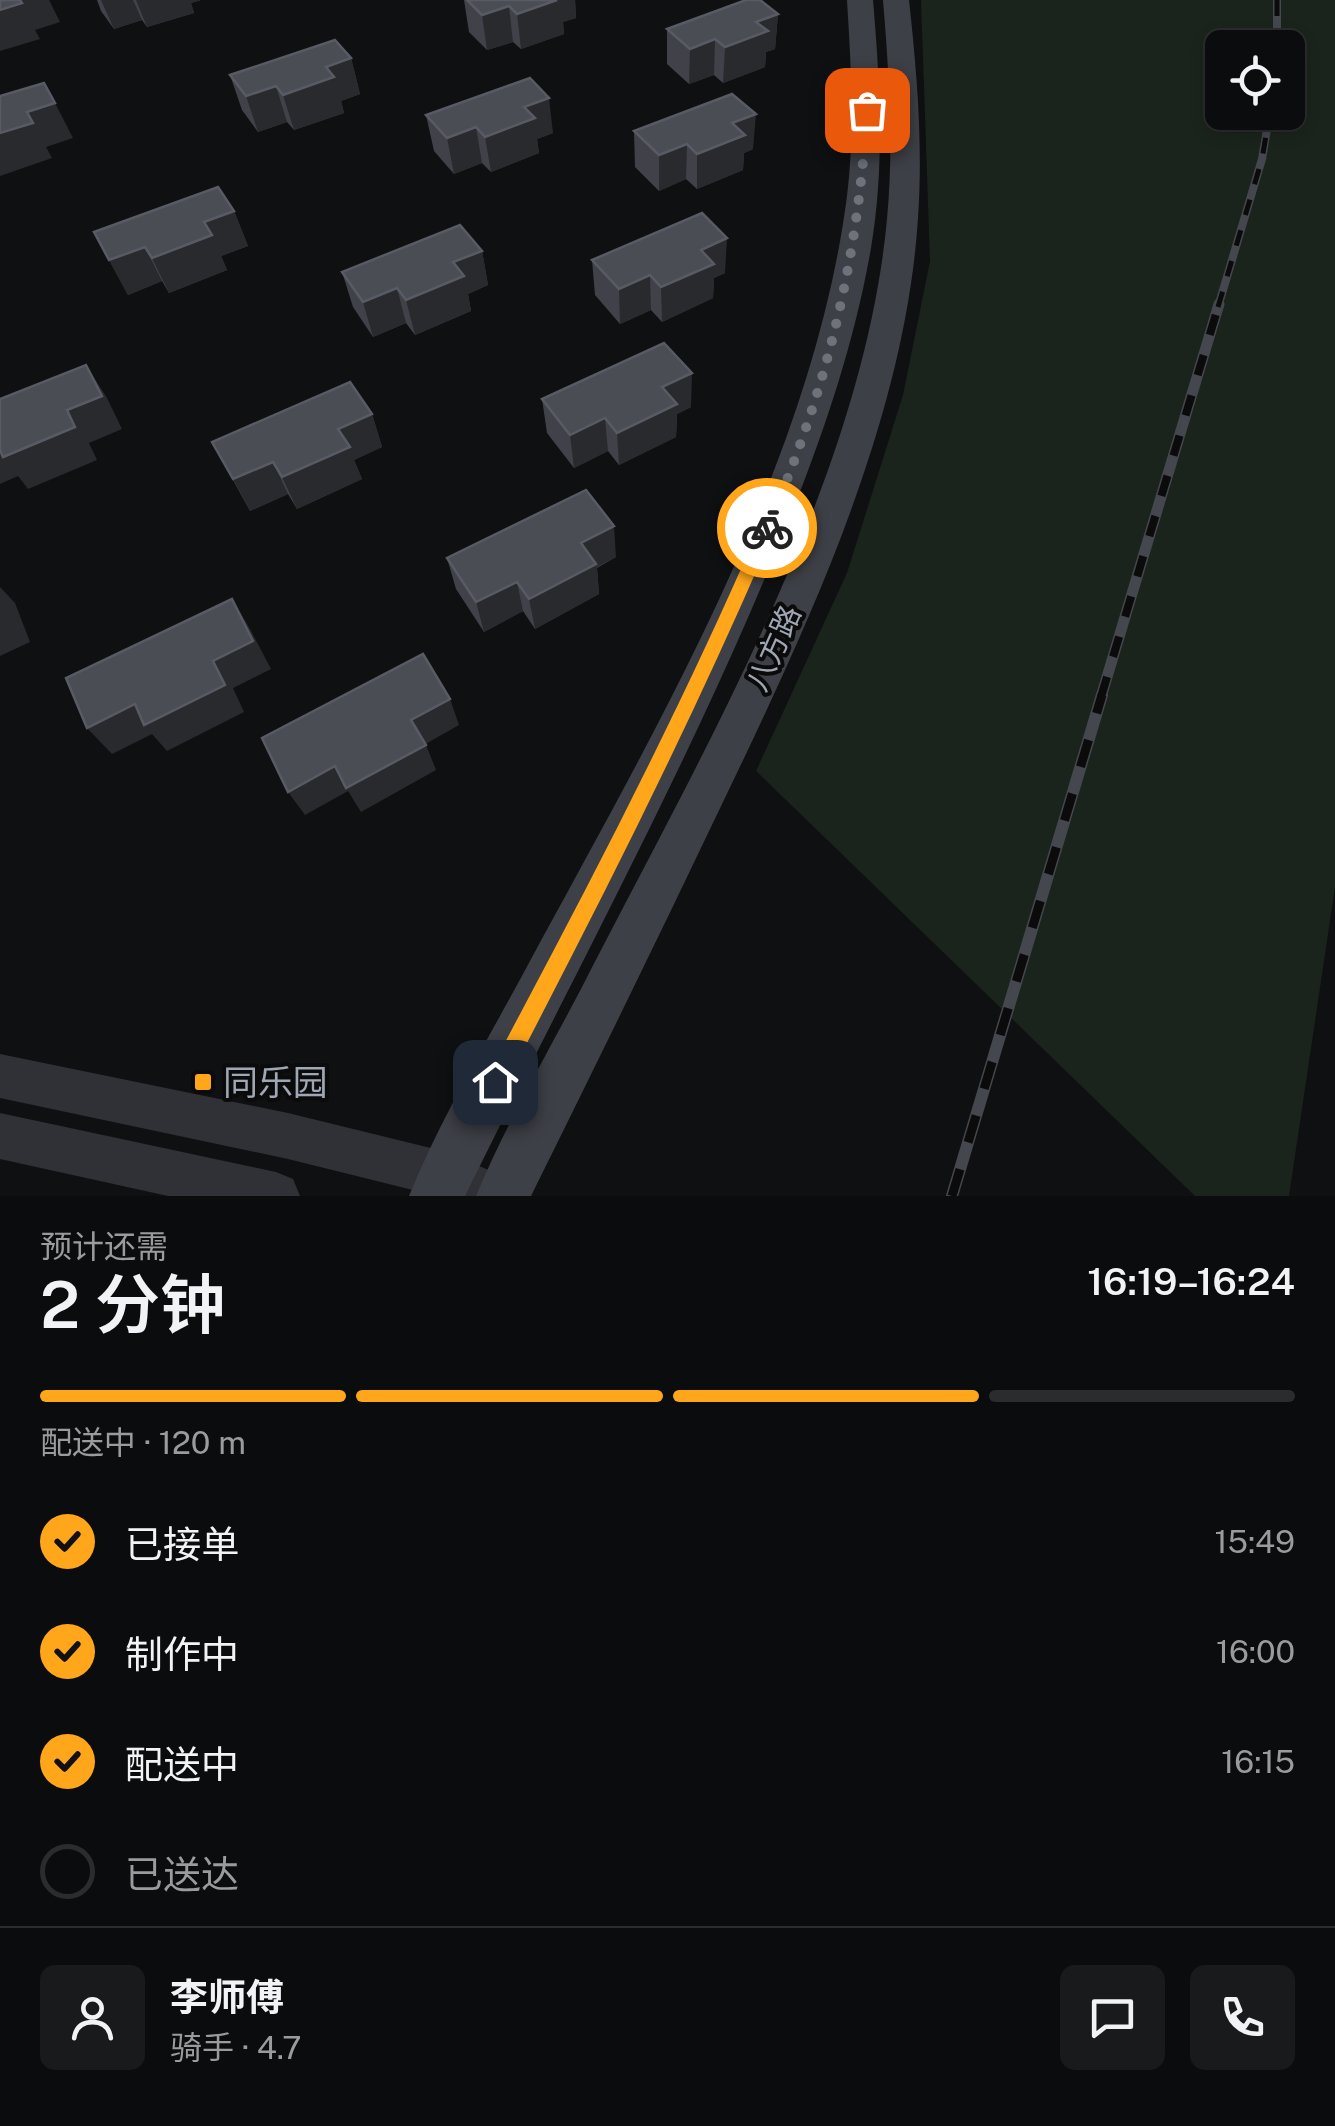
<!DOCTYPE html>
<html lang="zh">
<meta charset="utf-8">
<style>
body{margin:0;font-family:"Public Sans","Noto Sans SC",sans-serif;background:#191a1b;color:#f1f3f6;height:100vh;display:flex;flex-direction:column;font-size:38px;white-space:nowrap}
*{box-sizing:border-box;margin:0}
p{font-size:32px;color:#9a9b9d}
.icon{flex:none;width:55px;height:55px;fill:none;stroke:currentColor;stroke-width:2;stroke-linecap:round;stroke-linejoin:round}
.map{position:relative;height:1196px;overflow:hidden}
.panel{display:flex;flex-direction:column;background:#0b0c0d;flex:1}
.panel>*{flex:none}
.buttons{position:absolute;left:1205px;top:30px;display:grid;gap:20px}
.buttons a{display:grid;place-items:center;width:100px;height:100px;border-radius:15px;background:#0b0c0d;box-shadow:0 5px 15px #0003,0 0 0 2px #2b2c2e;font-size:50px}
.pin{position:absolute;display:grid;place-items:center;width:85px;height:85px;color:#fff;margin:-42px;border-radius:20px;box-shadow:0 5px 15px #0006}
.courier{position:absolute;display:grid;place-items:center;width:100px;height:100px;margin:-50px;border:8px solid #ffa61a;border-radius:50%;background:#fff;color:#222;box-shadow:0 2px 12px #0007}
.head em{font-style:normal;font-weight:600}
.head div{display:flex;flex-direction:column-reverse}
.head{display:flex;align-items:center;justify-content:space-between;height:170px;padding:0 40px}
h1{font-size:65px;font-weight:600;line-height:75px}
.bar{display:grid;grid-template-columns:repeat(4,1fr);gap:15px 10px;align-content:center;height:120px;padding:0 40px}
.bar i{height:12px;border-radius:8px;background:#2b2c2e}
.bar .selected{background:#ffa61a}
.bar p{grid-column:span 4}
.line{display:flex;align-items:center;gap:25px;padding:0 40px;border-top:2px solid #2b2c2e}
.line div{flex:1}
.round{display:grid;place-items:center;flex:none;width:105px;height:105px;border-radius:15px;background:#191a1b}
ol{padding:0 40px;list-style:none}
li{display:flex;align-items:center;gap:30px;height:110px}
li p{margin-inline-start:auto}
li .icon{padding:10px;border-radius:50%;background:#ffa61a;color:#111;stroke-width:4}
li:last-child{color:#9a9b9d}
li i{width:55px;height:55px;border:5px solid #2b2c2e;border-radius:50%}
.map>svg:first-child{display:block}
.green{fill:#1b241c;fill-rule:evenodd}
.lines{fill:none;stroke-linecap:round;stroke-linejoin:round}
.tertiary{fill:#303136;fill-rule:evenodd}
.secondary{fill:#3e4047;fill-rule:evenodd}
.rail-far2-casing{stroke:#45474e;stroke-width:8}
.rail-far1-casing{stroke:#45474e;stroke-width:11}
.rail-casing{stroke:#45474e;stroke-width:12}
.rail-far2{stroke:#0b0b0c;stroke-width:5;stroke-dasharray:16;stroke-linecap:butt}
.rail-far1{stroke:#0b0b0c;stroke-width:8;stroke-dasharray:21;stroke-linecap:butt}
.rail{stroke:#0b0b0c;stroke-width:9;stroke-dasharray:28;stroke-linecap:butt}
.wall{fill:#414249}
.shaded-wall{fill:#292a2e}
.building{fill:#4b4d55;stroke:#585b64;stroke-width:2.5}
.route{fill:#ffa61a}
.done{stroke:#6d727b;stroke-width:10;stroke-dasharray:0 18}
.poi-dot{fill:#ffa61a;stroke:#0b0b0c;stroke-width:4}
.labels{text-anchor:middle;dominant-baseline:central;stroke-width:8;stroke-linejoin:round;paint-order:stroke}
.street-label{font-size:30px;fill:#9fa6b4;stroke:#0b0b0c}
.near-poi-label{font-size:35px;fill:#9fa6b4;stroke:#0b0b0c;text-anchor:start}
</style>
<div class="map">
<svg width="1335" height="1196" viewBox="0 0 1335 1196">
<rect width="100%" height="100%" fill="#0f1011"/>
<path class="green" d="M 921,0 L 1335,0 L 1335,887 L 1289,1196 L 1195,1196 L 756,771 L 847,573 L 903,395 L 930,261 ZM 1222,48 L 1288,48 L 1288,112 L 1222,112 Z"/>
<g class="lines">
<g class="tertiary">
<polygon points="0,1054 288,1113 447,1152 509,1179 516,1196 437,1196 288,1159 0,1098"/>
<polygon points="0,1113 276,1172 293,1179 300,1196 168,1196 0,1159"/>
</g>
<g class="secondary">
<path d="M 847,0 L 873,0 C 880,83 885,165 871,248 C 849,375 801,495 750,613 C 664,811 560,1002 465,1196 L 409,1196 C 442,1115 489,1038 530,961 C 656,728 813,462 847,196 C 855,131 851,65 847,0 Z"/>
<path d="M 883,0 L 909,0 C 917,73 923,144 918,218 C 905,420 809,623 723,802 C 660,934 596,1065 531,1196 L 476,1196 C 506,1124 546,1056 582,987 C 700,756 863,480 887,219 C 894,145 889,74 883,0 Z"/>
</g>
<defs>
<g id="rail-far2">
<polyline points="1277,0 1277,48"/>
<polyline points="1218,307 1262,159 1270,112"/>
</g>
<polyline id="rail-far1" points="1101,697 1219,304"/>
<polyline id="rail" points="952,1196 1102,695"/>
</defs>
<use href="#rail-far2" class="rail-far2-casing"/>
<use href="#rail-far1" class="rail-far1-casing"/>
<use href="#rail" class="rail-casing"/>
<use href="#rail-far2" class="rail-far2"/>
<use href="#rail-far1" class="rail-far1"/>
<use href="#rail" class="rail"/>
</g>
<g class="wall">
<polygon points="97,0 201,0 191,3 194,13 147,27 142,20 114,29 101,11"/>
<polygon points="464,0 575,0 576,18 563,22 564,34 521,49 513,42 487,50 469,32"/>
<polygon points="778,14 775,49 766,52 765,67 723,83 714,75 689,84 667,64 667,29"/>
<polygon points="351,58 360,94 341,101 344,113 294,130 287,122 258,132 242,110 230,75"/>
<polygon points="426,115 553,133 537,139 539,153 491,172 482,163 454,174 434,151"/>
<polygon points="634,131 753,149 744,153 743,170 697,189 686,179 659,191 635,167"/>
<polygon points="234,211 248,246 221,256 227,270 169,293 162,281 128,295 94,232"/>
<polygon points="482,251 488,285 468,294 471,311 415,335 406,323 373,337 353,307 342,272"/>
<polygon points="592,260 725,273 714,278 713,298 662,322 651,310 620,324 595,295"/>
<polygon points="542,399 691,407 677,414 676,437 619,465 608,451 574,468 547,433"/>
<polygon points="372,414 382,447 354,460 362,479 297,509 288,494 250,511 212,442"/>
<polygon points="616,557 597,568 599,594 535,629 523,611 484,632 456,589 447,558"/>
</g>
<g class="shaded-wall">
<polygon points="19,0 49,0 60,22 35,30 40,39 0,51 0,10"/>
<polygon points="101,0 133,0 142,20 114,29"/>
<polygon points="136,0 201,0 191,3 194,13 147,27"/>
<polygon points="552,0 575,0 576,18 563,22 564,34 521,49 517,14"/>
<polygon points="509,6 513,42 487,50 482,15"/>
<polygon points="778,14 775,49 766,52 765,67 723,83 725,47 756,22"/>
<polygon points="715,39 714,75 689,84 690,49"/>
<polygon points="351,58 360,94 341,101 344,113 294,130 283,95 326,67"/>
<polygon points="276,86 287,122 258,132 246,96"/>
<polygon points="549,98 553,133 537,139 539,153 491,172 485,137 524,107"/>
<polygon points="55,103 73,138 46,147 52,158 0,176 0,133 27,112"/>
<polygon points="756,114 753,149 744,153 743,170 697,189 697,154 732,123"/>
<polygon points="476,127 482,163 454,174 447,138"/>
<polygon points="687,144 686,179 659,191 659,155"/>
<polygon points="234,211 248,246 221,256 227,270 169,293 152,258 204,222"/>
<polygon points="727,238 725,273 714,278 713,298 662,322 661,287 701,250"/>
<polygon points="145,247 162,281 128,295 109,260"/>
<polygon points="482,251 488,285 468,294 471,311 415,335 406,300 453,262"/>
<polygon points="650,275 651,310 620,324 619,289"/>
<polygon points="397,288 406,323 373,337 363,302"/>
<polygon points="86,365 107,398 122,429 89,443 97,460 28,489 18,476 0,484 0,446"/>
<polygon points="692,373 691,407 677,414 676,437 619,465 617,433 662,387"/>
<polygon points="372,414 382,447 354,460 362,479 297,509 282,477 338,429"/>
<polygon points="605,418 608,451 574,468 570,435"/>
<polygon points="273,462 288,494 250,511 233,479"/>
<polygon points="614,526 616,557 597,567 599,594 535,629 529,599 581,543"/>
<polygon points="517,582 523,611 484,632 476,602"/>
<polygon points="0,587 15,603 30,642 0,656"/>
<polygon points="232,599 250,629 271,669 233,688 244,712 167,751 152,734 112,754 87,728 135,704 213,661"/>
<polygon points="450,699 459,725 422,746 411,720"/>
<polygon points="426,745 436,770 361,812 348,791 305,815 288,792 335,766"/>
</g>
<g class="building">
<polygon points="0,0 20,0 22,3 0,10"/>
<polygon points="467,0 557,0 517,14 509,6 482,15"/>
<polygon points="746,0 760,0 778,14 756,22 768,31 725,47 715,39 690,49 667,29"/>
<polygon points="335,40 351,58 326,67 334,77 283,95 276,86 246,96 230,75"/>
<polygon points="530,78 549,98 524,107 535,118 485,137 476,127 447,138 426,115"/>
<polygon points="44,83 55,103 27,112 33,123 0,133 0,96"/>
<polygon points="732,94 756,114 732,123 745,135 697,154 687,144 659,155 634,131"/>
<polygon points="218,187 234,211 204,222 212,235 152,258 145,247 109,260 94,232"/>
<polygon points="702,213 727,238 701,250 714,264 661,287 650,275 619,289 592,260"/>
<polygon points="460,225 482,251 453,262 464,276 406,300 397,288 363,302 342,272"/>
<polygon points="664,343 692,373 662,387 677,404 617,433 605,418 570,435 542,399"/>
<polygon points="86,365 102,396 67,410 75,427 3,457 0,450 0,399"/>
<polygon points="350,382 372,414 338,429 350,447 282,477 273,462 233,479 212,442"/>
<polygon points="586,490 614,526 581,543 596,564 529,599 517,582 476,602 447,558"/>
<polygon points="232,599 253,641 213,661 225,685 144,725 135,704 87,728 66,678"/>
<polygon points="423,654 450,699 411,720 426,745 346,788 335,766 288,792 262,738"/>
</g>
<path class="route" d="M 767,522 L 775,528 C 693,720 599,905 503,1089 L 495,1092 L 488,1089 L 485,1082 L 488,1074 C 584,895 678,715 759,528 Z"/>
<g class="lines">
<path class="done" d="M 767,528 C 827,390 858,261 867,110"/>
</g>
<rect class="poi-dot" x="193" y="1072" width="20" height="20" rx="5"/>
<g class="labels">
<g class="street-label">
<text transform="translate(773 648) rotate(-66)">八方路</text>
</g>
<g class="near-poi-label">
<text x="223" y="1082">同乐园</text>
</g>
</g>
</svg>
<div class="buttons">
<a><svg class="icon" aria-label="locate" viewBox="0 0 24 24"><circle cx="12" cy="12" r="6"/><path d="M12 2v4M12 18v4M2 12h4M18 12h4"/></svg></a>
</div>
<div class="pin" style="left:867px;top:110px;background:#ea580c"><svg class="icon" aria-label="bag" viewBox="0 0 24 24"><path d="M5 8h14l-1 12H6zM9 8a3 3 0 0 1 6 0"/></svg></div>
<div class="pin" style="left:495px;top:1082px;background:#1f2937"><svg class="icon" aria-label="home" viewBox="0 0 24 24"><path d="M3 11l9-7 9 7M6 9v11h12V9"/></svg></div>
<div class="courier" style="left:767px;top:528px"><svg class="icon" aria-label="bike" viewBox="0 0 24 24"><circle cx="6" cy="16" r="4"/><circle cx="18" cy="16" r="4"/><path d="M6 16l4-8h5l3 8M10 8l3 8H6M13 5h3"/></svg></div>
</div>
<section class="panel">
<div class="head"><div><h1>2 分钟</h1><p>预计还需</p></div><em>16:19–16:24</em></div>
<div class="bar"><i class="selected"></i><i class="selected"></i><i class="selected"></i><i></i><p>配送中 · 120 m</p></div>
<ol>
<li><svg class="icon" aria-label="check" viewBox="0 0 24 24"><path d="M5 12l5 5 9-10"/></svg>已接单<p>15:49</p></li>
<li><svg class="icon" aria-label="check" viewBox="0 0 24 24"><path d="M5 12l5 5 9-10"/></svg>制作中<p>16:00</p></li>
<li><svg class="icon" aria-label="check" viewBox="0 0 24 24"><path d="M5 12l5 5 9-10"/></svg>配送中<p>16:15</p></li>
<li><i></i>已送达</li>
</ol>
<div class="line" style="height:180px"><a class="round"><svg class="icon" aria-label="person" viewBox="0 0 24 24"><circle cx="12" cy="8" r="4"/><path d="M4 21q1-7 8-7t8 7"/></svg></a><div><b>李师傅</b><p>骑手 · 4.7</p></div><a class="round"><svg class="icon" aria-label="chat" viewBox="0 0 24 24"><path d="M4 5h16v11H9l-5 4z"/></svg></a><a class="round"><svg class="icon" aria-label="phone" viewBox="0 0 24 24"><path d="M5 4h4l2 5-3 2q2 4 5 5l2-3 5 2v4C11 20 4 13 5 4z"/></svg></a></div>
</section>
